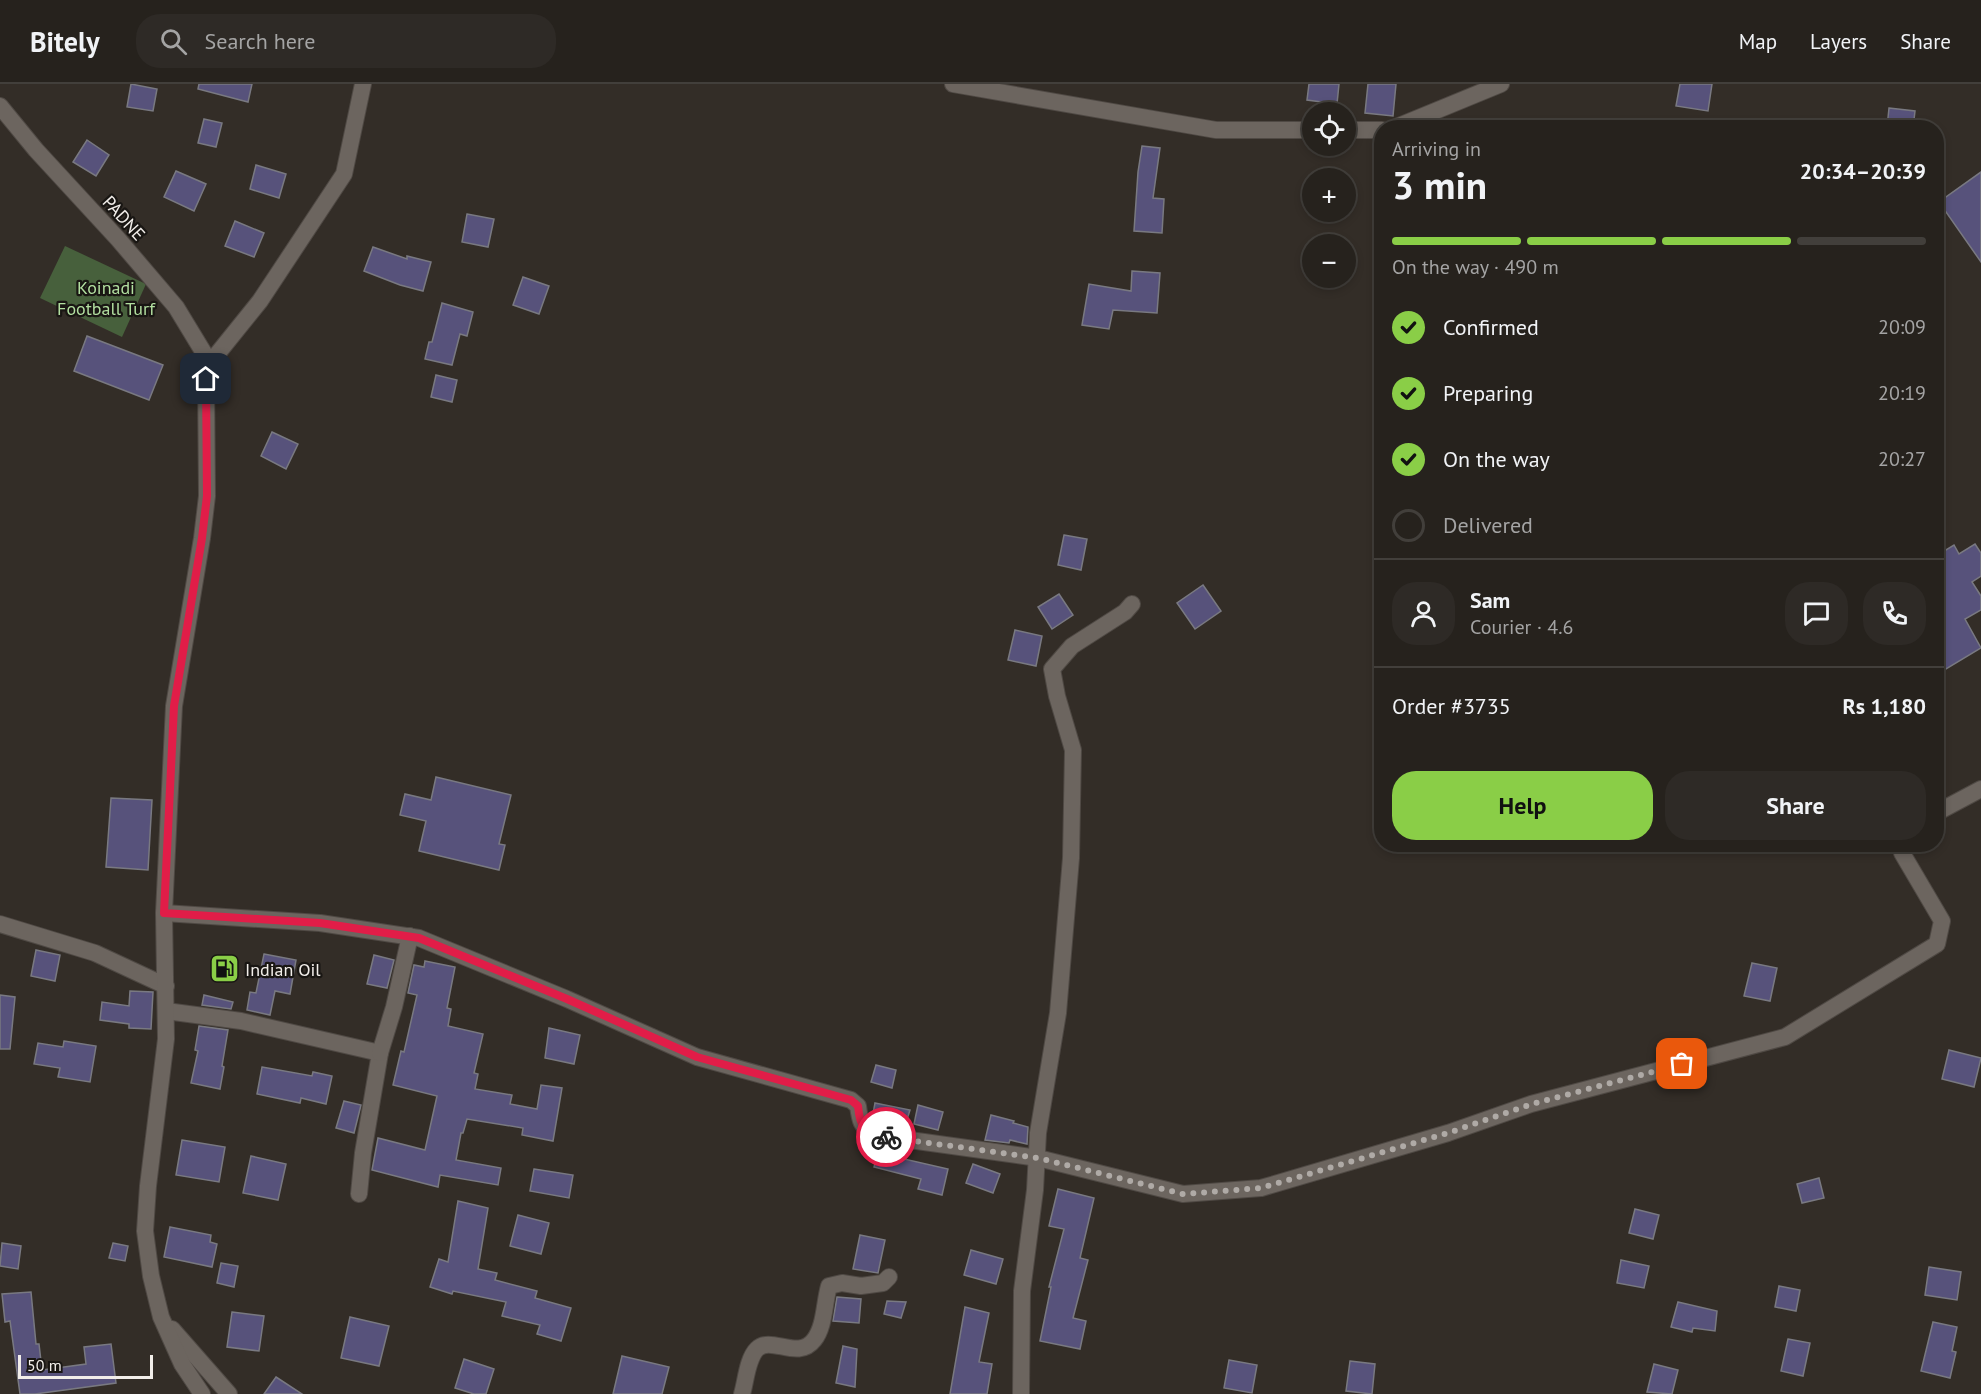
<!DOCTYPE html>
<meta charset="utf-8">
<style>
body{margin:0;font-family:"PT Sans",sans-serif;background:#2e2a26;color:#f1f3f6;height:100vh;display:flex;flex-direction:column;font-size:22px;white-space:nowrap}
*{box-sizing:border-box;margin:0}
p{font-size:20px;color:#a4a4a4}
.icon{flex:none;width:33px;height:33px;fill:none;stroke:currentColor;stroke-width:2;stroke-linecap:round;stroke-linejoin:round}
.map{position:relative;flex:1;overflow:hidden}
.panel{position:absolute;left:1374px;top:36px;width:570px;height:732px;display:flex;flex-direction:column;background:#26221d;border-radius:24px;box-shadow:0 3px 9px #0003,0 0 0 2px #423f3b}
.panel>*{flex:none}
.controls{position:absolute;left:1302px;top:18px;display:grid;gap:12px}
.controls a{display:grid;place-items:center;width:54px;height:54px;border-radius:50%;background:#26221d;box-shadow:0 3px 9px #0003,0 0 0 2px #423f3b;font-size:30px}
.scale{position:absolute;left:18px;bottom:15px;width:135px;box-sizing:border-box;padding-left:6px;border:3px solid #f2eeea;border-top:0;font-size:16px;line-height:21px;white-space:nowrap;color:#f2eeea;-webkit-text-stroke:4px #191613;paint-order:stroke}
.pin{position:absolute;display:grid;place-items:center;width:51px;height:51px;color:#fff;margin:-26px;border-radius:12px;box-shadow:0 3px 9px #0006}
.courier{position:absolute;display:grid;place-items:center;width:60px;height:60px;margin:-30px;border:4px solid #e11d48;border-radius:50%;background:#fff;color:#222;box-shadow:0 2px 8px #0007}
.summary em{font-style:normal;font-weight:600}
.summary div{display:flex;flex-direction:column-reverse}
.summary{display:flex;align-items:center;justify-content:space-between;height:102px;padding:0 18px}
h1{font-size:39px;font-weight:600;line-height:45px}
.bar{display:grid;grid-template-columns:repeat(4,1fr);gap:9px 6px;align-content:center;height:72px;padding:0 18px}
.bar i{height:8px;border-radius:4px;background:#423f3b}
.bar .selected{background:#8ace47}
.bar p{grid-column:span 4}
.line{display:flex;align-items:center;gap:15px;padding:0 18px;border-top:2px solid #423f3b}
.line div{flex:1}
.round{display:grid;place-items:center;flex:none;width:63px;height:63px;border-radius:24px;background:#2e2a26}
ol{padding:0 18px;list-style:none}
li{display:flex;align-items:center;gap:18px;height:66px}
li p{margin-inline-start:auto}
li .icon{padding:6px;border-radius:50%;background:#8ace47;color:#111;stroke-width:4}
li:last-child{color:#a4a4a4}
li i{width:33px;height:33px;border:3px solid #423f3b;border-radius:50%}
.action{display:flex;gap:12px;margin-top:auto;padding:12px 18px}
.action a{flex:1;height:69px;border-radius:24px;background:#8ace47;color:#111;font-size:24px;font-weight:600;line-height:69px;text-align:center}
.action a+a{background:#2e2a26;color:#f1f3f6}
header{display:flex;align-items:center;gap:36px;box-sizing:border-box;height:84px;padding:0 30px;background:#26221d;border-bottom:2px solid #423f3b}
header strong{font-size:28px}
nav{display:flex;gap:33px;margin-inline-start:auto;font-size:21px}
.search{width:420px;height:54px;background:#2e2a26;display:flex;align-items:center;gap:15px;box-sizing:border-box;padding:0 21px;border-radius:24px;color:#a4a4a4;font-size:22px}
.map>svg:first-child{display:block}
.green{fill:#47603c}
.building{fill:#57527b;stroke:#797981;stroke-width:1.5}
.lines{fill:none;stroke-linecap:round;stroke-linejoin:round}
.minor-casing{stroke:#4f4944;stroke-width:18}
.secondary-casing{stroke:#4f4944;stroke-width:18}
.minor{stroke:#6c655f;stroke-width:16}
.secondary{stroke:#6c655f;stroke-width:16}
.done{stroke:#afaaa6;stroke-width:6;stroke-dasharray:0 10.8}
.route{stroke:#e11d48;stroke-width:8}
.labels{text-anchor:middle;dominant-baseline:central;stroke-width:4.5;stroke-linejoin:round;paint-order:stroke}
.street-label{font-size:18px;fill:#f2eeea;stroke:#191613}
.park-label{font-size:18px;fill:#b2dfa0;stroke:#191613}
.poi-label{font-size:18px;fill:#f2eeea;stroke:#191613;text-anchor:start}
</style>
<header>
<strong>Bitely</strong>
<div class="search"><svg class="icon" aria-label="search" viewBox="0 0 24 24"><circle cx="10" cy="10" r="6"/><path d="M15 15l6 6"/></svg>Search here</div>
<nav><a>Map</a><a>Layers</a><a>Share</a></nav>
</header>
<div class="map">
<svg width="1981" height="1310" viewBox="0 0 1981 1310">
<rect width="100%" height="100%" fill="#332d27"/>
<polygon class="green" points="65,162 146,200 122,253 40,214"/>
<g class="building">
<polygon points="131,0 157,5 153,27 127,23"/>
<polygon points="199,0 252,0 248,18 198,5"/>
<polygon points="1309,0 1339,0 1337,20 1307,16"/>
<polygon points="1368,0 1396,0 1393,32 1365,29"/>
<polygon points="1680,0 1712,0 1708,27 1676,22"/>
<polygon points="1889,24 1915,27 1913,44 1887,44"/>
<polygon points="204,35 222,39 216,63 198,59"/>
<polygon points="87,56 109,71 96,92 73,78"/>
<polygon points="1142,62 1160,64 1153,114 1164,115 1162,149 1134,147 1138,88"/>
<polygon points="256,81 286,90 279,114 250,105"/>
<polygon points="176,87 206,100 194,127 164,113"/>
<polygon points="1981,88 1981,178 1939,118"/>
<polygon points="467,130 494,135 488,163 462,158"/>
<polygon points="235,137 264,149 254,173 225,162"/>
<polygon points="373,163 407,175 407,172 431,178 423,207 400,201 364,187"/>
<polygon points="1132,187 1160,189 1157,229 1113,226 1109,245 1082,241 1089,200 1131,207"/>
<polygon points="523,193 549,202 539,230 513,221"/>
<polygon points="442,219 473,228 467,252 460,250 452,281 425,275 429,258 432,258"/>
<polygon points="87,252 163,281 149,316 74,287"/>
<polygon points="436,291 457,296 452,318 431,313"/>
<polygon points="272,348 298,360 286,385 261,372"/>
<polygon points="1064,451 1087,455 1081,486 1058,481"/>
<polygon points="1975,460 1981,469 1981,492 1972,498 1981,512 1981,526 1965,535 1981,564 1936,591 1936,472 1954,461 1959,470"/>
<polygon points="1203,501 1221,527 1195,545 1177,519"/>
<polygon points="1059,510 1073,531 1052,545 1038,523"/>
<polygon points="1015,546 1042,552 1036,582 1008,576"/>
<polygon points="436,693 511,711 499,760 505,761 499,786 419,767 426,737 400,731 405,710 431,716"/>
<polygon points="111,714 152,716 148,786 106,783"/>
<polygon points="36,866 60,871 55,897 31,892"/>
<polygon points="264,870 296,876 290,910 275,907 270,931 247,926 250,908 256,909"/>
<polygon points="374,871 394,876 387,904 367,900"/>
<polygon points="425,877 455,883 447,924 451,925 448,942 483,950 474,989 478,990 475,1005 512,1011 510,1020 537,1025 541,1001 562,1004 553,1057 522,1051 523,1044 467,1035 463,1049 461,1049 456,1076 501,1084 498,1101 440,1091 438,1103 372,1086 378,1054 425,1066 437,1012 393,1001 401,967 404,968 417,911 408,909 414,881 424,883"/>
<polygon points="1752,879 1777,884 1770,917 1744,912"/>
<polygon points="130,907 153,908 151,945 129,944 129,940 100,936 102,918 129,922"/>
<polygon points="0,911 15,913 10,965 0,965"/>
<polygon points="204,911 233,918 231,925 202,921"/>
<polygon points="199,942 228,946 222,982 224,983 220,1005 191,999 198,967 195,966"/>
<polygon points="549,944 580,951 574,980 545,974"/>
<polygon points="64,957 96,962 90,998 58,993 60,984 34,980 38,959 63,963"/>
<polygon points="1949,966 1981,974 1974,1003 1942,995"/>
<polygon points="876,981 896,986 892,1004 871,998"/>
<polygon points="262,983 312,992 313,988 332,992 326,1020 301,1014 300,1019 257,1010"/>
<polygon points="344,1017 361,1021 354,1049 336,1044"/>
<polygon points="875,1019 910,1026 904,1045 878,1041 874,1038 872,1035"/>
<polygon points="918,1021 943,1028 938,1046 914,1040"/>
<polygon points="991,1031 1014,1037 1013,1039 1028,1043 1027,1060 1010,1056 1009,1059 985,1056"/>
<polygon points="182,1056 225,1063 219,1098 176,1091"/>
<polygon points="880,1062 906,1066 904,1075 948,1085 942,1111 918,1105 921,1095 874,1083"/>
<polygon points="251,1072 286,1080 278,1116 243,1109"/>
<polygon points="973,1080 1000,1090 993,1109 966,1099"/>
<polygon points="534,1085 573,1091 569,1114 530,1107"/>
<polygon points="1819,1094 1824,1114 1802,1119 1797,1100"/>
<polygon points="1058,1105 1094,1114 1080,1174 1088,1176 1073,1234 1086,1237 1080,1265 1040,1257 1051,1203 1049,1203 1064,1145 1049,1142"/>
<polygon points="458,1117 488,1124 478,1185 497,1189 495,1196 537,1207 535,1214 571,1224 561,1257 537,1250 540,1241 502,1232 506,1218 453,1207 452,1210 430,1203 439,1175 448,1178"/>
<polygon points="1635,1125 1659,1131 1653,1155 1629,1149"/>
<polygon points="518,1131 549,1139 541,1170 510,1162"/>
<polygon points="170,1143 211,1151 210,1158 217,1160 212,1183 164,1173"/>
<polygon points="860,1151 885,1156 878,1189 853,1185"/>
<polygon points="2,1159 21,1162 18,1185 0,1182"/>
<polygon points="113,1159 128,1162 125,1177 109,1174"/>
<polygon points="971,1166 1003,1175 996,1200 964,1191"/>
<polygon points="1621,1176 1649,1182 1644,1204 1617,1199"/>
<polygon points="221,1179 238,1182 234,1203 217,1199"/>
<polygon points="1929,1183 1961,1188 1957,1216 1925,1211"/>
<polygon points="1779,1202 1800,1206 1796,1227 1775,1223"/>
<polygon points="31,1208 36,1260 39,1260 42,1286 86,1280 84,1263 111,1260 116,1299 35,1310 20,1310 10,1237 5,1238 2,1210"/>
<polygon points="837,1213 861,1215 859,1239 833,1237"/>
<polygon points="887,1217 906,1218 901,1234 884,1230"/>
<polygon points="1678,1218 1717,1227 1715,1247 1693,1244 1692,1248 1671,1243"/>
<polygon points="965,1223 989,1229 979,1278 992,1280 987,1310 950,1310"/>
<polygon points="232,1228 264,1232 259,1267 227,1263"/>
<polygon points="350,1233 389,1242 379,1282 341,1274"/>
<polygon points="1933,1238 1957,1243 1952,1267 1956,1268 1950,1294 1921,1287"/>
<polygon points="1788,1255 1810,1259 1803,1292 1781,1287"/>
<polygon points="843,1262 857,1265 855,1303 836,1299"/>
<polygon points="622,1272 669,1283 662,1310 613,1310"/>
<polygon points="464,1275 494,1285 486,1310 474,1310 455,1304"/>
<polygon points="1229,1276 1257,1281 1252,1309 1224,1304"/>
<polygon points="1350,1277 1375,1280 1372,1310 1346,1307"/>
<polygon points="1654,1280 1678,1286 1672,1310 1647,1308"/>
<polygon points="276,1293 302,1310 264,1310"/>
</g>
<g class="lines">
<defs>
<g id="minor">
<polyline points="1936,729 1981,705"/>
<path d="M 164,829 L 320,839 L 419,854 L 567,915 L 697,973 L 851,1016 L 858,1022 C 860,1037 861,1043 874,1051 L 1038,1074 L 1183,1110 L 1261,1104 L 1448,1049 L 1531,1020 L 1785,953 L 1937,860 L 1942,837 L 1902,769 L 1904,760"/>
<polyline points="0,840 95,869 166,902"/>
<polyline points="166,927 241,937 380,969 363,1069 359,1110"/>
<polyline points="380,969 394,923 410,852"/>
<path d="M 742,1310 C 746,1297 747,1275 757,1265 C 771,1251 798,1277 814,1256 C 825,1242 824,1219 829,1202 L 842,1199 L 861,1202 L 883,1199 L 889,1193"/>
<polyline points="1021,1310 1022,1207 1035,1106 1038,1049 1058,929 1071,774 1073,666 1057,612 1052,585 1072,562 1125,528 1132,520"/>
</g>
<g id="secondary">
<polyline points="953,0 1216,46 1312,46"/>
<polyline points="0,22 36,66 118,155 176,223 210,279"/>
<polyline points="1394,44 1501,0"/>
<polyline points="1346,46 1382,46"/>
<polyline points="172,1245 229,1310"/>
<polyline points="202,1310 182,1280 161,1233 151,1192 145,1147 148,1102 166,955 164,829 174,622 202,454 207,412 206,295 210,279 260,217 344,90 363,0"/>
</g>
</defs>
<use href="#minor" class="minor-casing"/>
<use href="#secondary" class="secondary-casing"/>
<use href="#minor" class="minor"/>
<use href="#secondary" class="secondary"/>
</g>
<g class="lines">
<polyline class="done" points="886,1053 1038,1074 1183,1110 1261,1104 1448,1049 1532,1020 1682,980"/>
<path class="route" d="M 206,295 L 207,412 L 202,454 L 174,622 L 164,829 L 320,839 L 419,854 L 567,915 L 697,973 L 851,1016 L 858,1022 C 860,1043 864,1050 886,1053"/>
</g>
<defs>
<symbol id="fuel-square" viewBox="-11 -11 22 22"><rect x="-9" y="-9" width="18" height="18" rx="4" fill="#8ace47" stroke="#191613"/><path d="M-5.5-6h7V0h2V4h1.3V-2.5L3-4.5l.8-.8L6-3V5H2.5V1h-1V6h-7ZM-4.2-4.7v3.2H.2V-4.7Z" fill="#111"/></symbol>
</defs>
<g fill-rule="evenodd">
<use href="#fuel-square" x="208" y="868" width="33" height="33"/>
</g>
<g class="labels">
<g class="street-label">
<text transform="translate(124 134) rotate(48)">PADNE</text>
</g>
<g class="park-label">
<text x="106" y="203">Koinadi<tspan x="106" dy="21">Football Turf</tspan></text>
</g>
<g class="poi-label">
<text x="245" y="885">Indian Oil</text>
</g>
</g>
</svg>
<div class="controls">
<a><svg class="icon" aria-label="locate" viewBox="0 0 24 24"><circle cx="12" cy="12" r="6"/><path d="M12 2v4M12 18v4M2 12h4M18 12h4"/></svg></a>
<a>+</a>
<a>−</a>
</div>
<div class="scale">50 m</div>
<div class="pin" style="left:1682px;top:980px;background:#ea580c"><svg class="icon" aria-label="bag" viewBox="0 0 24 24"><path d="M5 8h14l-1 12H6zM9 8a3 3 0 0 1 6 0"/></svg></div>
<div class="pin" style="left:206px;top:295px;background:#1f2937"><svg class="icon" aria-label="home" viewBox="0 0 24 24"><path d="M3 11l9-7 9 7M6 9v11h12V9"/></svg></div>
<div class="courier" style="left:886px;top:1053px"><svg class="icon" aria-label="bike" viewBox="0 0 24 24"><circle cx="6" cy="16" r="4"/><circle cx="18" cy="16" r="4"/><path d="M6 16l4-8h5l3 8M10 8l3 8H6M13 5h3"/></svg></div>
<section class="panel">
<div class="summary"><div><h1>3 min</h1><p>Arriving in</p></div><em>20:34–20:39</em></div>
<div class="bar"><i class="selected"></i><i class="selected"></i><i class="selected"></i><i></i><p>On the way · 490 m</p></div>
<ol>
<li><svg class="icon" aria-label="check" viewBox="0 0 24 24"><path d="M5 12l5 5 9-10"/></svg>Confirmed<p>20:09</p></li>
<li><svg class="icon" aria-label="check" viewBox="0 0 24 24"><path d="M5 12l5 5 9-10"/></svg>Preparing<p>20:19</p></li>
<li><svg class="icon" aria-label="check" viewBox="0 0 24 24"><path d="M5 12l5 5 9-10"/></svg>On the way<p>20:27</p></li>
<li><i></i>Delivered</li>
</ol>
<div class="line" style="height:108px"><a class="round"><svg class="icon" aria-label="person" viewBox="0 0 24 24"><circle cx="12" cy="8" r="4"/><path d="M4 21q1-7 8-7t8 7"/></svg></a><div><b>Sam</b><p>Courier · 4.6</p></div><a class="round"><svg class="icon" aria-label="chat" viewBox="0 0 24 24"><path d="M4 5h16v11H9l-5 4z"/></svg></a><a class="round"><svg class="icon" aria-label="phone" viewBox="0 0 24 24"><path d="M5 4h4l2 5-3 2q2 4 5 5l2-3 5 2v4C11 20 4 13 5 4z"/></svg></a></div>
<div class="line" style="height:78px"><div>Order #3735</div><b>Rs 1,180</b></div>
<div class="action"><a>Help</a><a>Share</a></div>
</section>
</div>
